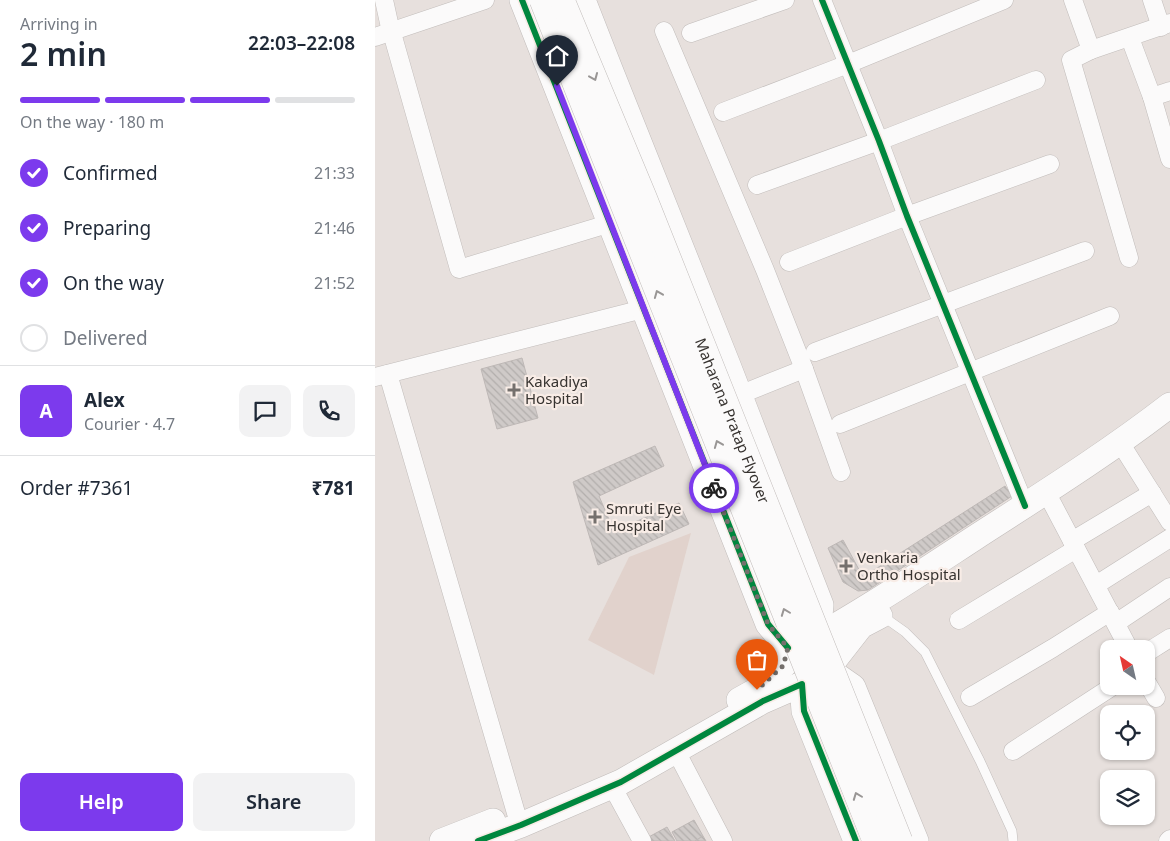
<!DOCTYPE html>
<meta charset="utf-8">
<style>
body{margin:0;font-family:"Noto Sans",sans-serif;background:#f2f2f3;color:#1f2937;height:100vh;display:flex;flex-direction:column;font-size:19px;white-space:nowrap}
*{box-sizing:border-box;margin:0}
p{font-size:16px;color:#747a83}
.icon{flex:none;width:28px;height:28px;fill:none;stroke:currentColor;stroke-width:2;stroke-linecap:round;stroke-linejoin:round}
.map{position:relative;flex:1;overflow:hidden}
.side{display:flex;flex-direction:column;background:#fff;width:375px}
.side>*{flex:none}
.needle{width:32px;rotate:326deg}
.tools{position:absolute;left:725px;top:640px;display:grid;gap:10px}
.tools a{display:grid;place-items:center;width:55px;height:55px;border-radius:10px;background:#fff;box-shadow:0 1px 4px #0004;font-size:25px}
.pin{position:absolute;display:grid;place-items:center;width:42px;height:42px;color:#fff;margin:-51px -21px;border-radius:50% 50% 50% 0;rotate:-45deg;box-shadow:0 0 5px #0007}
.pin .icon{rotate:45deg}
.courier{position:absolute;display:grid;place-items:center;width:50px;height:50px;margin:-25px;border:4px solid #7c3aed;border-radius:50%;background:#fff;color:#222;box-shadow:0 1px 6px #0007}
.overview em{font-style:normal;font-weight:600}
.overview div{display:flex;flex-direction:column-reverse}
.overview{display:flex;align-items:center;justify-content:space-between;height:85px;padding:0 20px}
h1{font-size:32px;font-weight:600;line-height:38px}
.bar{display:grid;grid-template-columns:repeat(4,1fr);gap:8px 5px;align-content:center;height:60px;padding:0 20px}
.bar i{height:6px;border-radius:4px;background:#e0e1e3}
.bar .on{background:#7c3aed}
.bar p{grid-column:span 4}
.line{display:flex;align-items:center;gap:12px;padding:0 20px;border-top:1px solid #e0e1e3}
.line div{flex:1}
.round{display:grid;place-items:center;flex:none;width:52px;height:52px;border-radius:10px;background:#f2f2f3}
ol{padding:0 20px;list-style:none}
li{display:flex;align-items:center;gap:15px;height:55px}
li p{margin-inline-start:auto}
li .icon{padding:5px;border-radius:50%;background:#7c3aed;color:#fff;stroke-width:4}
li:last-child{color:#747a83}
li i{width:28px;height:28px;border:2px solid #e0e1e3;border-radius:50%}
.action{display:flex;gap:10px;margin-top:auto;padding:10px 20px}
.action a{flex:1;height:58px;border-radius:10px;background:#7c3aed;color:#fff;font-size:20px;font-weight:600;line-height:58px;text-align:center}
.action a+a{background:#f2f2f3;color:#1f2937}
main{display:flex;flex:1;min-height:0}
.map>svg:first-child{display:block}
.built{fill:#e1d2cc}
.building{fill:url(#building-back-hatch);stroke:#beb8b6}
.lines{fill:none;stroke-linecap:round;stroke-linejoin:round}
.lane-casing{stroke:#c1bcba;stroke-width:10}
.street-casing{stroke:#c1bcba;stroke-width:19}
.secondary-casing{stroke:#c1bcba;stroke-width:26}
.lane{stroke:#fbfafa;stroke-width:9}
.street{stroke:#fbfafa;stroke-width:18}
.secondary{stroke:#fbfafa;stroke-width:25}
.secondary-bridge-casing{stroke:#c1bcba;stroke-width:26;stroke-linecap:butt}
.secondary-bridge{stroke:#fbfafa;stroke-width:25}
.cycleway-casing{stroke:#f8ece6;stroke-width:9}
.cycleway{stroke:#00873e;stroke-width:6}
.oneway{stroke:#999695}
.done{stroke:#75706d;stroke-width:5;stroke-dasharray:0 9}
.route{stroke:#7c3aed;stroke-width:6}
.poi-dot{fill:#75706d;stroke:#f8ece6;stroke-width:2}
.labels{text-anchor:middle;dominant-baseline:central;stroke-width:4.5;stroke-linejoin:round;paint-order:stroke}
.poi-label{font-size:15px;fill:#373330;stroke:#f8ece6;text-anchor:start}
.street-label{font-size:15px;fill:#373330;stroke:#f8ece6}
</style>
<main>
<section class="side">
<div class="overview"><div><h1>2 min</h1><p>Arriving in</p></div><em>22:03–22:08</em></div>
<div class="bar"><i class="on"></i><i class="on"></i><i class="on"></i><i></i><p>On the way · 180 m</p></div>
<ol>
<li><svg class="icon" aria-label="check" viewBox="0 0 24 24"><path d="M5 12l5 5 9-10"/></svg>Confirmed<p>21:33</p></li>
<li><svg class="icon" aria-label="check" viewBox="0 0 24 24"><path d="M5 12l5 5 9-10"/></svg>Preparing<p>21:46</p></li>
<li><svg class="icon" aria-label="check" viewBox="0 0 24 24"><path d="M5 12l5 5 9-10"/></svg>On the way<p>21:52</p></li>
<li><i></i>Delivered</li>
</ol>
<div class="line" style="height:90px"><b class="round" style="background:#7c3aed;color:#fff">A</b><div><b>Alex</b><p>Courier · 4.7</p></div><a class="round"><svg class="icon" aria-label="chat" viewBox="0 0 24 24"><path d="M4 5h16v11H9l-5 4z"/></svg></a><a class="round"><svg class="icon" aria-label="phone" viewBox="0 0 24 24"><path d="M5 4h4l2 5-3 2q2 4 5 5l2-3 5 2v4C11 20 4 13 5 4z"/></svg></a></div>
<div class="line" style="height:65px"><div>Order #7361</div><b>₹781</b></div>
<div class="action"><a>Help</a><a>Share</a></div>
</section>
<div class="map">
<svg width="795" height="841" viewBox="0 0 795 841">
<defs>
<pattern id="building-back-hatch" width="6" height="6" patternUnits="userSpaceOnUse" patternTransform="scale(1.25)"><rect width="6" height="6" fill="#cfcac8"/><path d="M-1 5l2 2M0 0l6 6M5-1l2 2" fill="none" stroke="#b2aeac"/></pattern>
</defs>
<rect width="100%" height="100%" fill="#e7e0dd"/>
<polygon class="built" points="316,533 279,675 213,640 254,557"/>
<g class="building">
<polygon points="147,358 163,418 122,429 106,369"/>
<polygon points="280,446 289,466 224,496 239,531 304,503 314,524 223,565 198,482"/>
<polygon points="630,486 637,496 493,590 483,591 468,582 453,548 468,540 488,577"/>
<polygon points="319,820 328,836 320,841 302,841 297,832"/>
<polygon points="292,827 300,841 271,841 270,839"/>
<polygon points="328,836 331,841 320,841"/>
</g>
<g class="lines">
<defs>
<polyline id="lane" points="506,615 530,632 550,652 605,761 637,831 638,841"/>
<g id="street">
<polyline points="9,0 16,32 19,40 84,269 236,223"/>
<polyline points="447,0 504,141 532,216 650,506"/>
<polyline points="698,0 716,50"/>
<polyline points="777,0 786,27"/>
<polyline points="289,31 390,270 429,369 466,472"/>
<polyline points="316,33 410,0"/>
<polyline points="0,37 110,0"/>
<polyline points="755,38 777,97 795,159"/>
<polyline points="777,97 795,91"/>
<polyline points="348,112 473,64 629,0"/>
<polyline points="382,185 504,141 661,80"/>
<polyline points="754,258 696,60 716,50 795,23"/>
<polyline points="414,262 532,216 675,164"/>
<polyline points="440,352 710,251"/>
<polyline points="13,374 141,813"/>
<polyline points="0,377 268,309"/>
<polyline points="364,395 429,369"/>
<polyline points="465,424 735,316"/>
<polyline points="751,452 795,522"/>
<polyline points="677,503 754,649"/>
<polyline points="697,541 777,493"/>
<polyline points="721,585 795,538"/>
<polyline points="584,620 701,549"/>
<polyline points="741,623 795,587"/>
<polyline points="771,653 795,638"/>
<polyline points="771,681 781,698"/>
<polyline points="595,697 678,648 735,612"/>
<polyline points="301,751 348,841"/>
<polyline points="638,751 738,686"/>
<polyline points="237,786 267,841"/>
<polyline points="793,841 795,839"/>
</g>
<g id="secondary">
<polyline points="147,0 393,624 413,648"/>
<polyline points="208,0 235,69 353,365 446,605 443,636"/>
<path d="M 443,636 C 497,606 549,571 601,537 C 666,495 733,453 795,405"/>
<polyline points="461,658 486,626 505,616"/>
<polyline points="458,673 478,687 541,841"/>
<polyline points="364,700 382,690 410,664"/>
<polyline points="67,841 118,821"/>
<polyline points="103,841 146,825 246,782 388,701 427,684 429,711 481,841"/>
</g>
</defs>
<use href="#lane" class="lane-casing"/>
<use href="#street" class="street-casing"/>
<use href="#secondary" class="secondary-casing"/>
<use href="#lane" class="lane"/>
<use href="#street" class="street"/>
<use href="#secondary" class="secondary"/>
<defs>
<g id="secondary-bridge">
<polyline points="167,0 500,841"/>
<path id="s1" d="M 187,0 L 269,197 L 525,841"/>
</g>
</defs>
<use href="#secondary-bridge" class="secondary-bridge-casing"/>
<use href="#secondary-bridge" class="secondary-bridge"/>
<defs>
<g id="cycleway">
<polyline points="147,0 393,624 413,648"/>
<polyline points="447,0 504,141 532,216 650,506"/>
<polyline points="103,841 146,825 246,782 388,701 427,684 429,711 481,841"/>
</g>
</defs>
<use href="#cycleway" class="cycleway-casing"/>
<use href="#cycleway" class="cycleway"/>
</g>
<defs><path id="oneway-chevron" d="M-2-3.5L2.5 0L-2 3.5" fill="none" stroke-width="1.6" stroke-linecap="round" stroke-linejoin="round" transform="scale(1.25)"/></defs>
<g class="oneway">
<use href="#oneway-chevron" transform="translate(219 77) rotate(67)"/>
<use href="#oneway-chevron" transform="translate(283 294) rotate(-112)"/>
<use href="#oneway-chevron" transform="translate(343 444) rotate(-112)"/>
<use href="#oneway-chevron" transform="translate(410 612) rotate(-111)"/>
<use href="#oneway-chevron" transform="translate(482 796) rotate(-111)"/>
</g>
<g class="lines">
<polyline class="done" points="339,488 393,624 413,648 410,658 410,664 382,690"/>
<polyline class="route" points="182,86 339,488"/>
</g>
<g class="poi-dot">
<path d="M136.5 382.5h5v5h5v5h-5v5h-5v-5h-5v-5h5z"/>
<path d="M217.5 509.5h5v5h5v5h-5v5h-5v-5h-5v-5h5z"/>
<path d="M468.5 558.5h5v5h5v5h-5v5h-5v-5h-5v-5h5z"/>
</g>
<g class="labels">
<g class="poi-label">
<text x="150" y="381">Kakadiya<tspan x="150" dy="17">Hospital</tspan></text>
<text x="231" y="508">Smruti Eye<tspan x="231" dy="17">Hospital</tspan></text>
<text x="482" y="557">Venkaria<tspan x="482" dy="17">Ortho Hospital</tspan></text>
</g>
<g class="street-label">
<text stroke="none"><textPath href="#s1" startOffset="454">Maharana Pratap Flyover</textPath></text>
</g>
</g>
</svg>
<div class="tools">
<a><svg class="needle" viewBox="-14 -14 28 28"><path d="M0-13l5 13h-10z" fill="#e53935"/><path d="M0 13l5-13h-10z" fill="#747a83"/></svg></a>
<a><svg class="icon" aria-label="locate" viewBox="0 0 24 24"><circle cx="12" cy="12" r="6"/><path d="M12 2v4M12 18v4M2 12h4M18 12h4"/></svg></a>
<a><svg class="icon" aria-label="layers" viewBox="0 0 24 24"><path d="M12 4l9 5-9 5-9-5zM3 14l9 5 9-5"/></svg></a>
</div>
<div class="pin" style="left:382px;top:690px;background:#ea580c"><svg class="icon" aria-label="bag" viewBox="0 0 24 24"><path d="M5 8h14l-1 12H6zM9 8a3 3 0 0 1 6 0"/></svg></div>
<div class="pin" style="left:182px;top:86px;background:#1f2937"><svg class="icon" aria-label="home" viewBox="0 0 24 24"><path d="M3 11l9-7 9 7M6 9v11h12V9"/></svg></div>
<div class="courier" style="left:339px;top:488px"><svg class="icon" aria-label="bike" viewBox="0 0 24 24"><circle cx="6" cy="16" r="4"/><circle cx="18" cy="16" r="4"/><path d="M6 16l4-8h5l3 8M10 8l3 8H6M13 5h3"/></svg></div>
</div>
</main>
